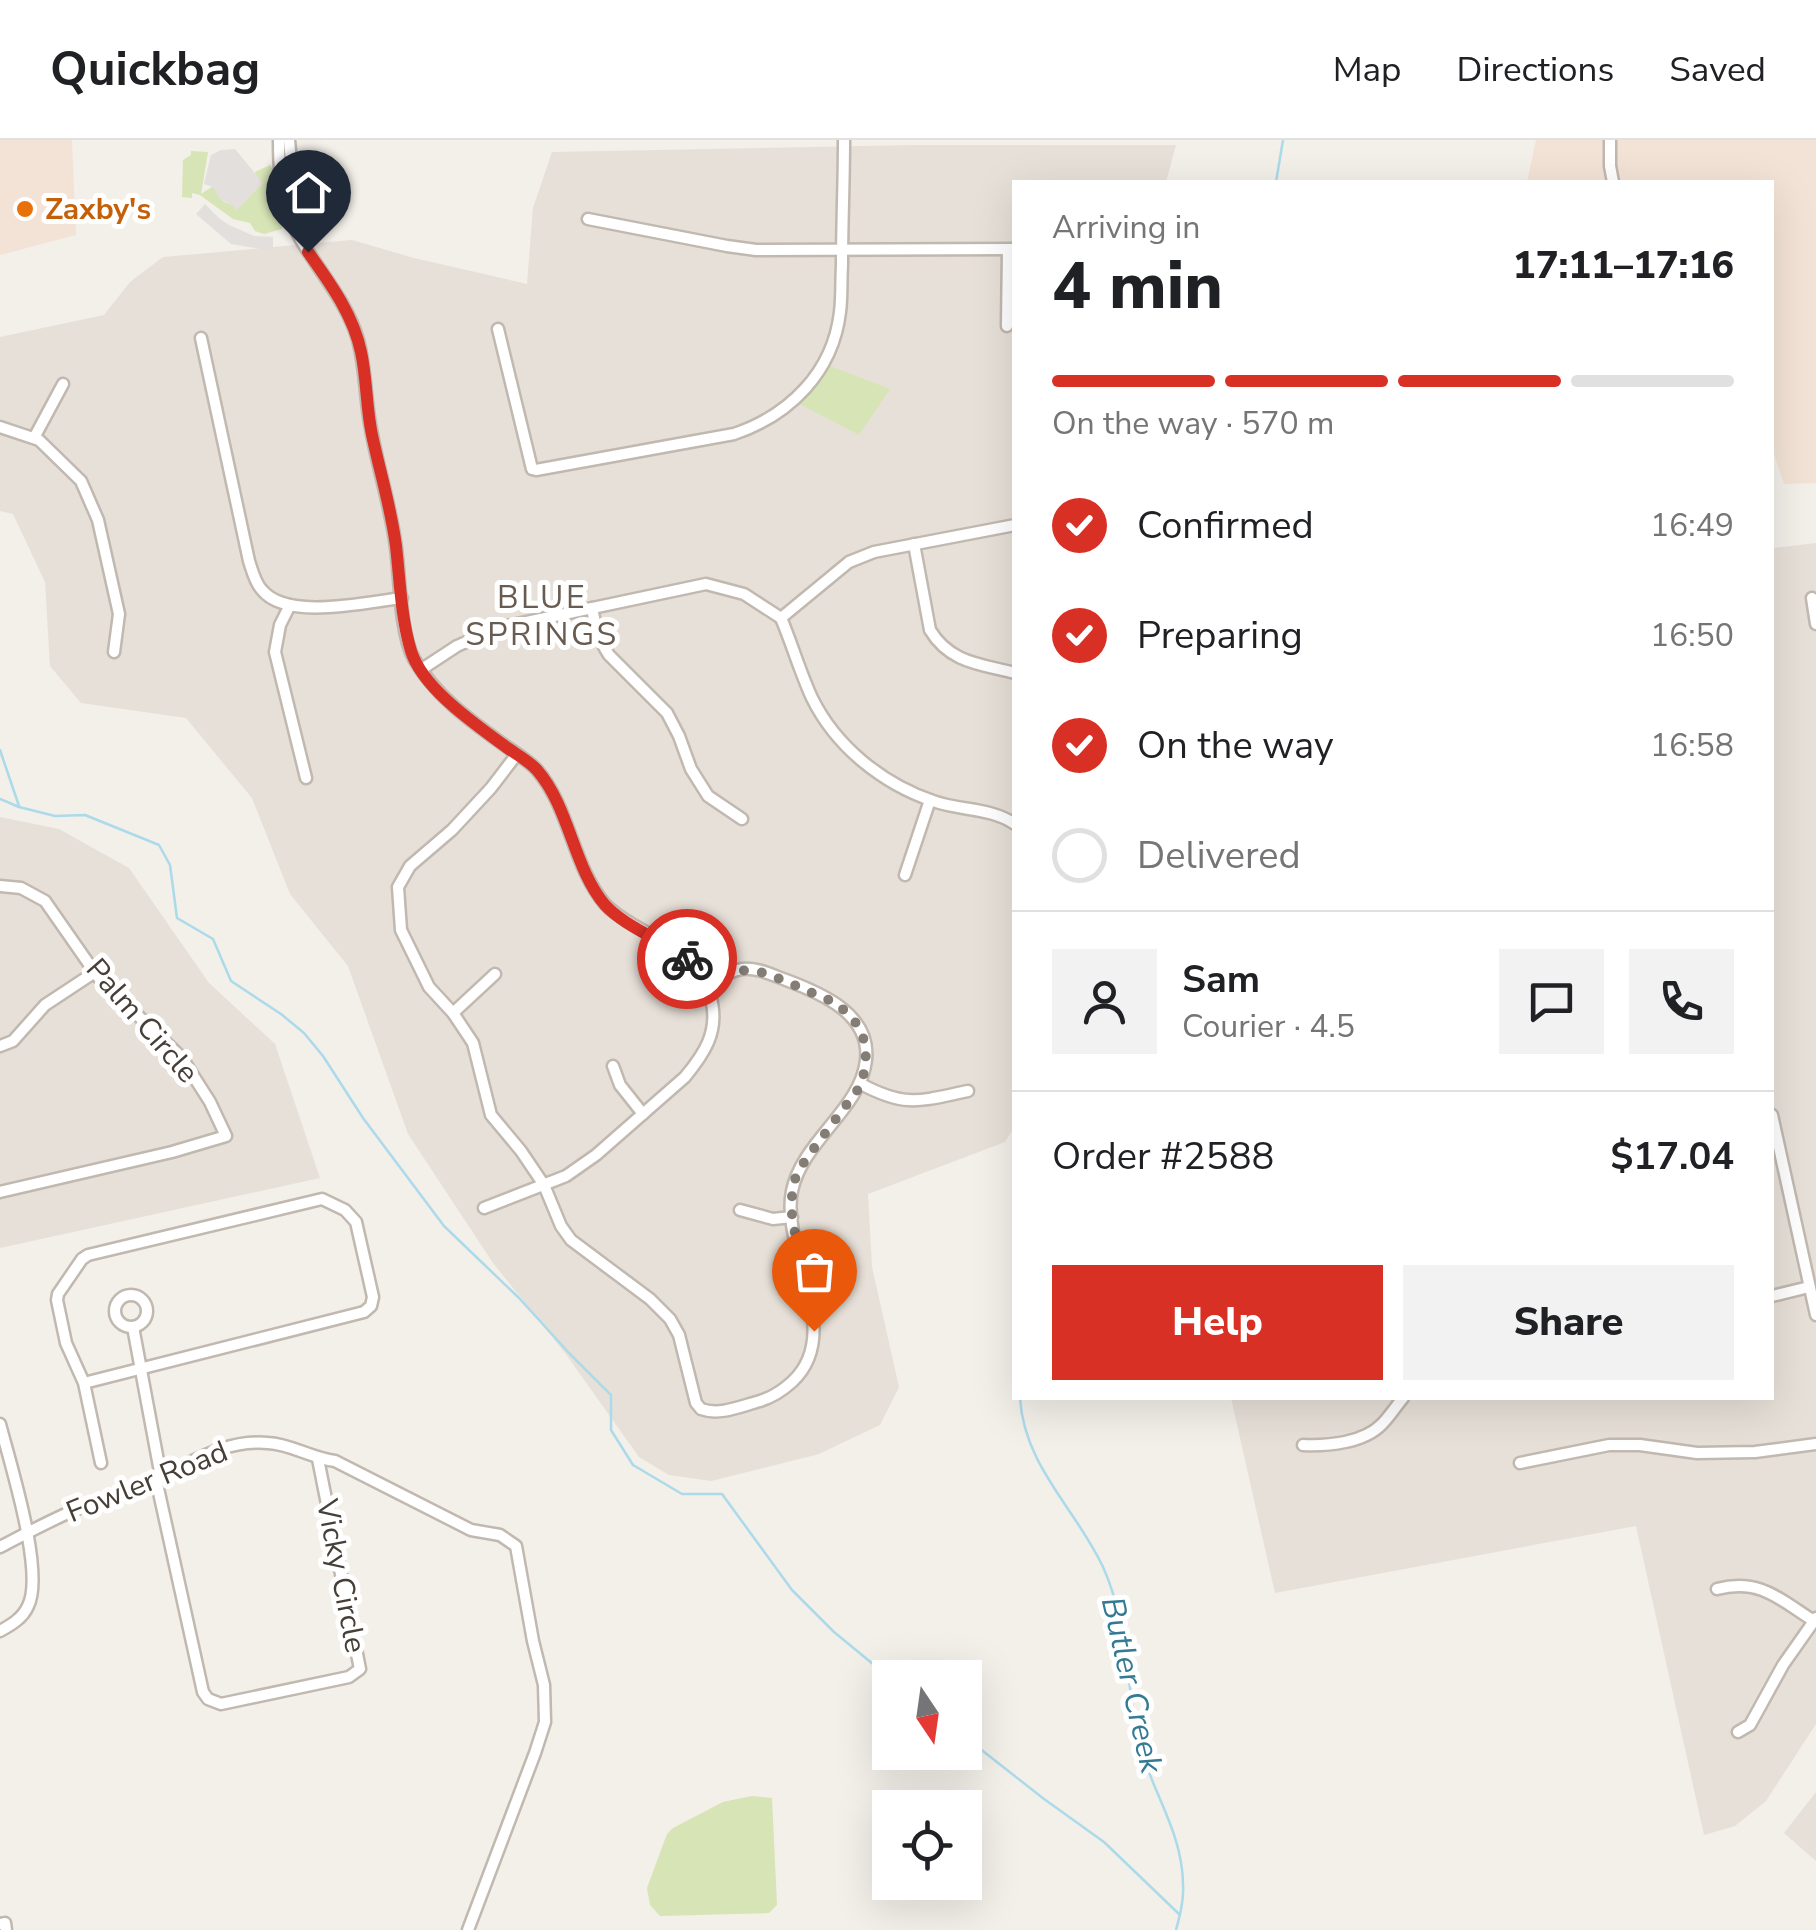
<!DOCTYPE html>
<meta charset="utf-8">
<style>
body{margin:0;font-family:"Nunito Sans",sans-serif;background:#f2f2f2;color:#202124;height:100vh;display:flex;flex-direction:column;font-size:38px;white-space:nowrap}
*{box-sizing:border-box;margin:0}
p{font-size:32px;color:#757577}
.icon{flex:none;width:55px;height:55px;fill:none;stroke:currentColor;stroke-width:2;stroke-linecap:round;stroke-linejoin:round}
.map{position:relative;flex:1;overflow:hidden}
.side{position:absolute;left:1012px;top:40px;width:762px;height:1220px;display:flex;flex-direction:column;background:#fff;border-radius:0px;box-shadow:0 10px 40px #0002}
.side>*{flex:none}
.needle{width:65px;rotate:167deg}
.tools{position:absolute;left:872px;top:1520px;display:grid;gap:20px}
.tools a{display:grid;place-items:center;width:110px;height:110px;border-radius:0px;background:#fff;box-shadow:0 10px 40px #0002;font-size:50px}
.pin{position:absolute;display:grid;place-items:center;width:85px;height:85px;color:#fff;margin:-102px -42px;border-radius:50% 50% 50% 0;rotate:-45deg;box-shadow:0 0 10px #0007}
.pin .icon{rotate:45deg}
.courier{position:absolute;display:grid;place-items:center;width:100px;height:100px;margin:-50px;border:8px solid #d93025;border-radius:50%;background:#fff;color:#222;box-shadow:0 2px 12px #0007}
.summary em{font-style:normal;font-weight:800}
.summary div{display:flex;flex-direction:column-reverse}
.summary{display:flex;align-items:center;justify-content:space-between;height:170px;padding:0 40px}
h1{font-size:65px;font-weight:800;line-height:75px}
.bar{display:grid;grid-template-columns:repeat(4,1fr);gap:15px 10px;align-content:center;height:120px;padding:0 40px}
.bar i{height:12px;border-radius:8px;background:#e0e0e0}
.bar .current{background:#d93025}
.bar p{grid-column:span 4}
.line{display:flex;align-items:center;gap:25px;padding:0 40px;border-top:2px solid #e0e0e0}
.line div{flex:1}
.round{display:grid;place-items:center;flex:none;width:105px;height:105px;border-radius:0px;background:#f2f2f2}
ol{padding:0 40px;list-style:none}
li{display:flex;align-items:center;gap:30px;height:110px}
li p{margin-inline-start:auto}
li .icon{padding:10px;border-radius:50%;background:#d93025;color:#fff;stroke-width:4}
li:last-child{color:#757577}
li i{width:55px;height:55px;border:5px solid #e0e0e0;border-radius:50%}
.primary-button{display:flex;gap:20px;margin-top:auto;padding:20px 40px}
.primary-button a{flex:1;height:115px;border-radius:0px;background:#d93025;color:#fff;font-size:40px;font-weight:800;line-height:115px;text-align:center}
.primary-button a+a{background:#f2f2f2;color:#202124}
header{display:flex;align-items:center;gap:60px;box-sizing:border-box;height:140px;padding:0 50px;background:#fff;border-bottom:2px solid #e0e0e0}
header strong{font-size:48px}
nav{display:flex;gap:55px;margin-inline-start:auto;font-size:35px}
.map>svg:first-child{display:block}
.residential{fill:#e7e0d8}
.commercial{fill:#f3e3d6}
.green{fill:#d6e4b6}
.parking{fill:#e2dfdd}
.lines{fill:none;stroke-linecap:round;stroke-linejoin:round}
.stream{stroke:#abdaea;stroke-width:2.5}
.minor-casing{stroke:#c1b8b0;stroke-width:15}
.minor{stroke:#fff;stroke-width:10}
.done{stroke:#837d76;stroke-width:10;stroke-dasharray:0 18}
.route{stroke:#d93025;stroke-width:12}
.food-dot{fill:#e8710a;stroke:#fff;stroke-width:4}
.labels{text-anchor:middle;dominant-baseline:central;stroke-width:10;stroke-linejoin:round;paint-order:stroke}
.food-label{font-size:30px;font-weight:bold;fill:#c56008;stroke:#fff;text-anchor:start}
.street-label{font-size:30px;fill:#463f38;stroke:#fff}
.neighbourhood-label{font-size:32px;letter-spacing:2.5px;fill:#685b50;stroke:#fff}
.water-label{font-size:32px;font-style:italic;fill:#347a93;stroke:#fff}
</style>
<header>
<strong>Quickbag</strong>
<nav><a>Map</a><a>Directions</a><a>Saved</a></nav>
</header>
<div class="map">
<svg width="1816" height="1790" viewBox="0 0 1816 1790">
<rect width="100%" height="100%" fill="#f3efe9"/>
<g class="residential">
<polygon points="912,5 1176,5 1166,42 1015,42 1015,986 1005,1002 868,1054 872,1127 899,1247 880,1285 819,1314 711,1341 669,1335 639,1317 565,1213 493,1123 408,994 348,826 290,754 252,658 186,578 81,563 50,526 45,442 13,374 0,371 0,197 104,175 130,142 163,117 352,100 414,118 527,144 533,68 552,12"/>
<polygon points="1816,403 1816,1584 1766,1661 1735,1686 1704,1695 1636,1386 1275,1453 1231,1258 1772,1258 1773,408"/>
<polygon points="0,677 59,689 129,728 209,843 275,904 320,1038 0,1108"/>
<polygon points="1816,1652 1816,1721 1784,1693"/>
</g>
<g class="commercial">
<polygon points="0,0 72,0 76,95 0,115"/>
<polygon points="1536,0 1816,0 1816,343 1784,344 1773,311 1772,42 1527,42"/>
</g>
<g class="green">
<path d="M 191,11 L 208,12 L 201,54 L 213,46 C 219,55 219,61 230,64 L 256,36 L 255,32 L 270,25 C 282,39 287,71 282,89 L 264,94 L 255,91 L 250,83 L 233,79 L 200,55 L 192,53 L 192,58 L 182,57 L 183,20 L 191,15 Z"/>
<polygon points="830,226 890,249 859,295 794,261"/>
<polygon points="752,1656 772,1658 777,1765 769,1773 660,1776 650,1765 647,1748 667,1694 673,1688 723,1662"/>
</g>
<g class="parking">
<polygon points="235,9 263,43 237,70 230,64 220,59 213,47 204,44 211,15 221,10"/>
<polygon points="205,64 220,79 229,85 254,96 273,97 273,111 231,104 196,74"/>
</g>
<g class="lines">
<g class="stream">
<polyline points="1276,42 1283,0"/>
<polyline points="0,610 19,666"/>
<polyline points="0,659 19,667 55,676 85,675 159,705 170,725 177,778 213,799 231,841 281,874 304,893 323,916 363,978 444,1086 519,1158 569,1213 611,1255 611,1290 633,1325 682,1354 722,1354 792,1450 834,1492 890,1538"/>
<path d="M 1020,1258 C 1024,1326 1076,1369 1103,1427 C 1128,1482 1126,1542 1138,1599 C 1150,1649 1183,1692 1183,1745 C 1184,1760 1180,1775 1176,1790"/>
<polyline points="965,1597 1044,1659 1104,1702 1179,1774"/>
</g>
<defs>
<g id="minor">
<path d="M 279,0 C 279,22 280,46 286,67 C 302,116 344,151 358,200 C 366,229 365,260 371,289 C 378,329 391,367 396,408 C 400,437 400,494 414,519 C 435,555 468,579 500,602 C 512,611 527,619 537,630 C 570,668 572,725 605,764 C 613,773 625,780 635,786 C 668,805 704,822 712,863 C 718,893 704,914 685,937 L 596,1015 L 566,1036 L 484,1068"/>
<polyline points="289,0 297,84"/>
<polyline points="1610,0 1610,26 1613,42"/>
<polyline points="588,79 727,106 756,110 1015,109"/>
<polyline points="1007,186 1008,110"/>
<path d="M 498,189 L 532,329 L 536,330 L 734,294 C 790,275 833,232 840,172 C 842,156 841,141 842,125 C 842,83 844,42 844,0"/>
<path d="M 201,198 L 249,421 C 252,430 255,443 262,450 C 287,481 367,462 402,458"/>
<polyline points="0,287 39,300 81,341 98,380 119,474 114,512"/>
<polyline points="34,298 63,244"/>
<path d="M 914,404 L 930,490 C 950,523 980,524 1015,533"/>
<polyline points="1812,458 1816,484"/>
<polyline points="290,465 280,485 275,512 306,638"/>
<path d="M 592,468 C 595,486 599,500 609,515 L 667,573 L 679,596 L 691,629 L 708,656 L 742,679"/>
<path d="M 781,478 C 792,504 800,532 812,558 C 836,607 883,644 933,661 C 961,671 989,667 1015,684"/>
<polyline points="781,478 849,422 874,412 1015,385"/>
<polyline points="422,529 457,506 498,488 706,444 744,454 781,478"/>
<path d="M 517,614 L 491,648 L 452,690 L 410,726 L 398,747 L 401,790 L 429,847 L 453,873 L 473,903 L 491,975 L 521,1011 L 544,1045 L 561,1086 L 571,1100 L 650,1159 L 670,1179 L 679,1195 L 696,1263 L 701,1269 C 720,1276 741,1266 760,1261 C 773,1257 782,1251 792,1242 C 846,1192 780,1110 792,1051 C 802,1001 861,969 866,920 C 871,874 821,853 786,840 C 772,835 757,827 742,829 C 729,831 718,838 707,844"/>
<polyline points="905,735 930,660"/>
<polyline points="0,746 21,748 45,761 98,837 182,918 210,962 226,996 172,1012 0,1052"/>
<polyline points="453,873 495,834"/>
<polyline points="0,906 13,901 45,865 95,832"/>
<polyline points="613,926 620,945 643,974"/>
<path d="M 861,944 C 906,968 920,961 968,951"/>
<polyline points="1772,975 1816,1175"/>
<polyline points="740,1070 773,1079 792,1077"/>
<circle cx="131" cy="1171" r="16"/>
<polyline points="1772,1156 1809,1147"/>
<polyline points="133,1187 161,1337"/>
<polyline points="84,1243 364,1172 371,1166 373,1157 356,1082 345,1070 322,1059 88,1115 82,1119 58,1154 57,1160 66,1203 84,1243 101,1323"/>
<path d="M 0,1284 C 10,1323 45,1433 28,1466 C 23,1478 11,1485 0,1491"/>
<path d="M 1303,1305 C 1328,1306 1364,1303 1382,1284 C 1390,1276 1396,1266 1403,1258"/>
<polyline points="1520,1323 1609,1305 1640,1305 1697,1313 1755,1312 1816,1304"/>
<polyline points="156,1339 203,1552 208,1559 221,1564 349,1537 360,1529 318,1319"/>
<path d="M 0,1407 C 25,1394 51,1380 77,1369 C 104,1358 131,1350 158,1338 C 193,1322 226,1299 268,1303 C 291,1304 311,1318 335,1321 L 471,1390 L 500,1395 L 516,1406 L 533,1501 L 544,1545 L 545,1582 L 535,1613 L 468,1790"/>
<path d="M 1717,1449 C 1760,1438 1779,1459 1814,1481"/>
<polyline points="1738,1592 1750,1585 1783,1525 1816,1478"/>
<polyline points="0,1784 5,1783 6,1790"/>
</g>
</defs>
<use href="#minor" class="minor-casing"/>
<use href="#minor" class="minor"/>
</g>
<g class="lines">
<polyline class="done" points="687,819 701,834 707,844 740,830 766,833 838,864 856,883 864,900 866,919 862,944 806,1019 796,1036 792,1051 792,1080 809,1154 814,1191"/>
<path class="route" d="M 308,112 C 330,143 353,174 361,212 C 367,239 366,267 372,295 C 380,332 391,368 396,406 C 400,441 401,478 411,511 C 423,549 475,584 506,607 C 516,614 529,621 537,630 C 570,668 573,727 605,765 C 624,786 664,801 687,819"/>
</g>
<circle class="food-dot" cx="25" cy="69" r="10"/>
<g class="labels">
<g class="food-label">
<text x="45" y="69">Zaxby's</text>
</g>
<g class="street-label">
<text transform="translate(142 881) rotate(49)">Palm Circle</text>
<text transform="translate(147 1342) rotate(-22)">Fowler Road</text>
<text transform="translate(341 1436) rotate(79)">Vicky Circle</text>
</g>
<g class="neighbourhood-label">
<text x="542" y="457">BLUE<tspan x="542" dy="37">SPRINGS</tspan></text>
</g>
<g class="water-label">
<text transform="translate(1132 1545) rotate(77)">Butler Creek</text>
</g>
</g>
</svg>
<div class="tools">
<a><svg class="needle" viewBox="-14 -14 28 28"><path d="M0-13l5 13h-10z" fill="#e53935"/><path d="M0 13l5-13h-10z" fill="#757577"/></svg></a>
<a><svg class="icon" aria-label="locate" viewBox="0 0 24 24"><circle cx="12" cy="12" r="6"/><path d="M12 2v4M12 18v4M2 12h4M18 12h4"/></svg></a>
</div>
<div class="pin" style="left:814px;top:1191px;background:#ea580c"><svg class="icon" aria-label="bag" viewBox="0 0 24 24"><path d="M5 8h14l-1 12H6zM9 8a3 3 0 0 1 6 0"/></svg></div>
<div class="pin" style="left:308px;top:112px;background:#1f2937"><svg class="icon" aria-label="home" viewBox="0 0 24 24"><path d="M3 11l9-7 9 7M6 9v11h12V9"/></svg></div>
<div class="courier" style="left:687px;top:819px"><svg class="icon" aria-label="bike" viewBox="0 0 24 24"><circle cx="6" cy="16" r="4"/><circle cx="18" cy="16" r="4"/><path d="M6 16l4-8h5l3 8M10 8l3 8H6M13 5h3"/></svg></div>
<section class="side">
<div class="summary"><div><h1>4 min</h1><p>Arriving in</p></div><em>17:11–17:16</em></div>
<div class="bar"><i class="current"></i><i class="current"></i><i class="current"></i><i></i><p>On the way · 570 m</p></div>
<ol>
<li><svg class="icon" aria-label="check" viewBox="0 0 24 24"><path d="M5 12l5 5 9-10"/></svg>Confirmed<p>16:49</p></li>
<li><svg class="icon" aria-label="check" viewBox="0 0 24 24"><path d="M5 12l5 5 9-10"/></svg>Preparing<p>16:50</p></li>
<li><svg class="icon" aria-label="check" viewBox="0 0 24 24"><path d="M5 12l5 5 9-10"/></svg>On the way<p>16:58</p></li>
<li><i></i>Delivered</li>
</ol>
<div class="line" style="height:180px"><a class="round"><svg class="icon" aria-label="person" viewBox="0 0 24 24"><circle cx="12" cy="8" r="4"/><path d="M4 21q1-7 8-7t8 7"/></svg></a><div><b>Sam</b><p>Courier · 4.5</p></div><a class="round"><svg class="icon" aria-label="chat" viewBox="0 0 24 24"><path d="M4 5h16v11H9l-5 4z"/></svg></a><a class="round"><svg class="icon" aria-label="phone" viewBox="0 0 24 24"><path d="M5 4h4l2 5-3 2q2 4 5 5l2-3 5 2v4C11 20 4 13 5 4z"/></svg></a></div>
<div class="line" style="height:130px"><div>Order #2588</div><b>$17.04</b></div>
<div class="primary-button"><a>Help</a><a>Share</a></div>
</section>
</div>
